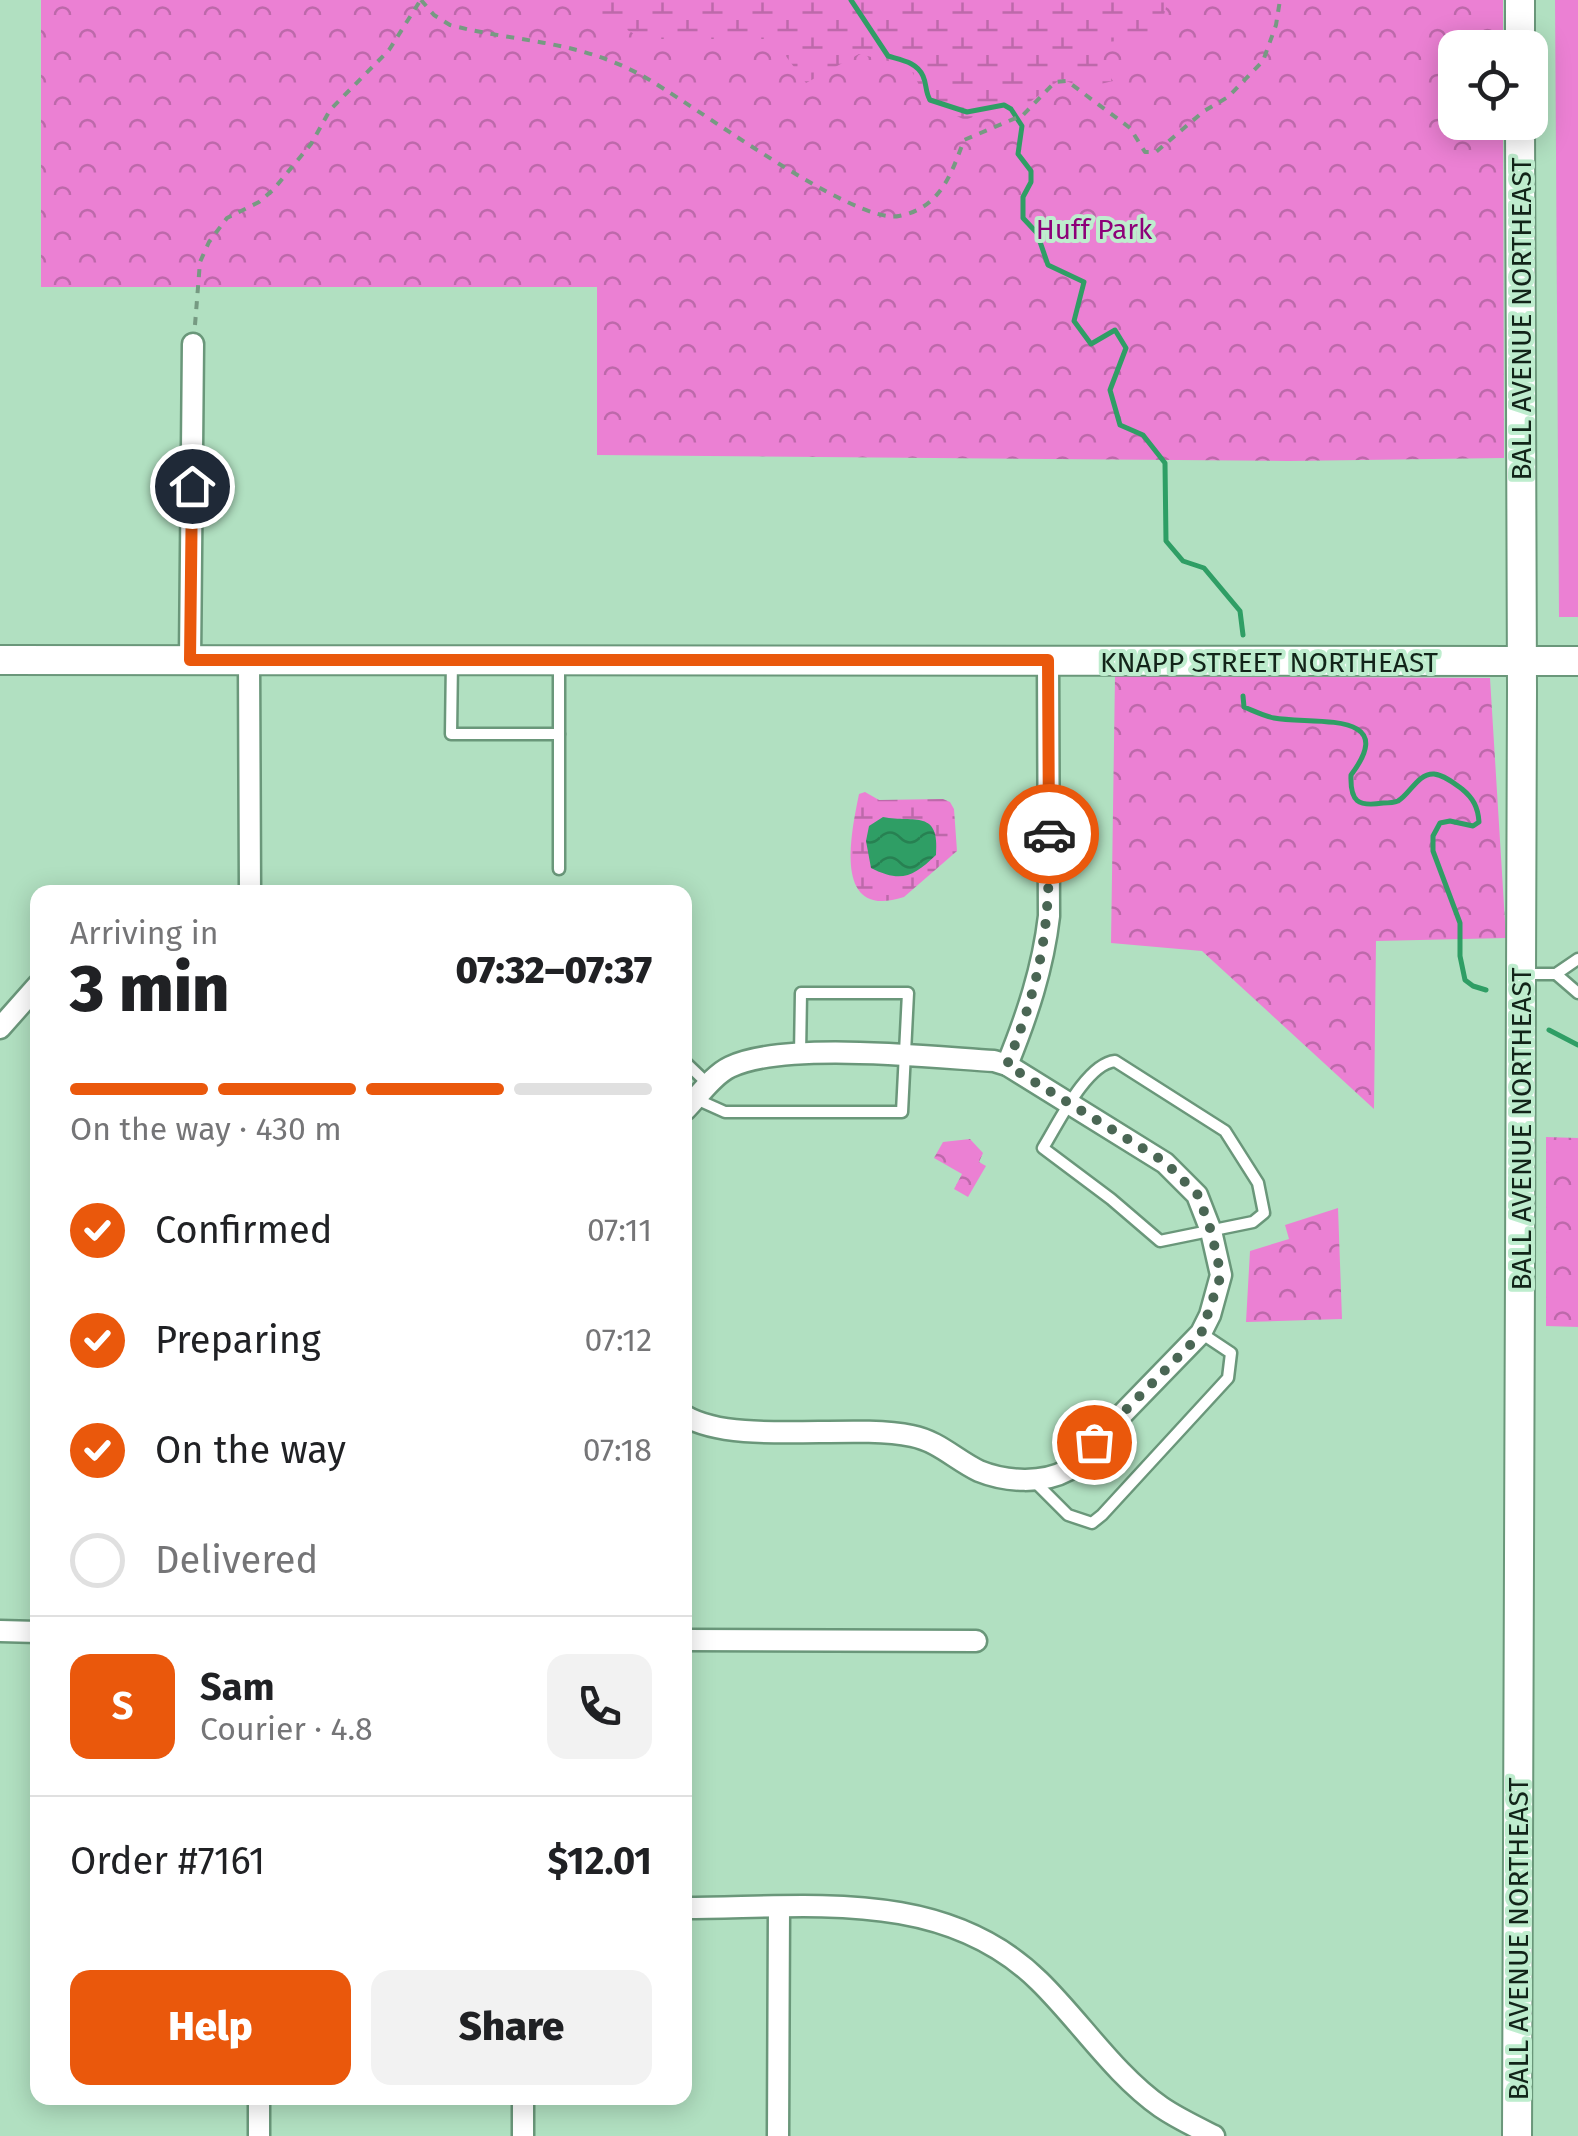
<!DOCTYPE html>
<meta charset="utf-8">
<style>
body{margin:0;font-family:"Fira Sans",sans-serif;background:#f2f2f2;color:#202124;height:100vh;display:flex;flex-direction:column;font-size:38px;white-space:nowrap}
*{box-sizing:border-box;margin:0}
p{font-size:32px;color:#757577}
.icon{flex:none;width:55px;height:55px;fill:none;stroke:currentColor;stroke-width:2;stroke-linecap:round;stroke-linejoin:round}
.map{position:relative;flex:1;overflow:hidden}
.side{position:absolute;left:30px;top:885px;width:662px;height:1220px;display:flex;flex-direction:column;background:#fff;border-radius:20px;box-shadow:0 5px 25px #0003}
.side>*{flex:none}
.tools{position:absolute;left:1438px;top:30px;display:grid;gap:20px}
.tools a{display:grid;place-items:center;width:110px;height:110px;border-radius:20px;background:#fff;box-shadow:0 5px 25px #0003;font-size:50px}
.pin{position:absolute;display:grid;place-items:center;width:85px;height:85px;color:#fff;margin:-42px;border:5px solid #fff;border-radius:50%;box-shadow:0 2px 10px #0007}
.courier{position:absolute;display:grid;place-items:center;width:100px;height:100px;margin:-50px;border:8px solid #ea580c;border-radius:50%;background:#fff;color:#222;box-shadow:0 2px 12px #0007}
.overview em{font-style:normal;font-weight:800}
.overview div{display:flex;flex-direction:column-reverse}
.overview{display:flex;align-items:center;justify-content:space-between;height:170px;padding:0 40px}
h1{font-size:65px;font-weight:800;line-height:75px}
.bar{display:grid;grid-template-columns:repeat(4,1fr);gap:15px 10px;align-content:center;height:120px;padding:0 40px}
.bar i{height:12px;border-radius:8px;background:#e0e0e0}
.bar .selected{background:#ea580c}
.bar p{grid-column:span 4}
.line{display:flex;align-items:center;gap:25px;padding:0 40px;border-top:2px solid #e0e0e0}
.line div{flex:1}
.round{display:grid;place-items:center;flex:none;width:105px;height:105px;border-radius:20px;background:#f2f2f2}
ol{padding:0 40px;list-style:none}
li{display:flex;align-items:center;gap:30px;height:110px}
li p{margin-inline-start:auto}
li .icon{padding:10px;border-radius:50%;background:#ea580c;color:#fff;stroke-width:4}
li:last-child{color:#757577}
li i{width:55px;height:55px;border:5px solid #e0e0e0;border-radius:50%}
.action{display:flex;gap:20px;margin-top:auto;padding:20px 40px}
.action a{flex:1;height:115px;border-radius:20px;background:#ea580c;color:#fff;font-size:40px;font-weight:800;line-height:115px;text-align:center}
.action a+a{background:#f2f2f2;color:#202124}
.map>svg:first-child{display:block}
.grass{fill:#eb80d3}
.forest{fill:url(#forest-crowns)}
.wetland{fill:url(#wetland-marsh)}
.water{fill:url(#water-waves)}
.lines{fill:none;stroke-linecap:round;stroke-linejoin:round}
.stream{stroke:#2f9e65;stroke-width:5}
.lane-casing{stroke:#6a977a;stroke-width:15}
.street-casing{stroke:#6a977a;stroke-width:25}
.secondary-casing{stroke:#6a977a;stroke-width:32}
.path{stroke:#769a82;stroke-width:4;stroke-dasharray:8 8;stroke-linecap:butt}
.lane{stroke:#fff;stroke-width:10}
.street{stroke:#fff;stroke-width:20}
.secondary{stroke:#fff;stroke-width:28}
.done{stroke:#4a6654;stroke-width:10;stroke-dasharray:0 18}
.route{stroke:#ea580c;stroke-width:12}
.labels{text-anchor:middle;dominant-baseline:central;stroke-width:8;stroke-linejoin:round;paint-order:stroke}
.park-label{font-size:28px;fill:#8d0079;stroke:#beedce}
.street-label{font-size:28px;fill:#122419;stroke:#beedce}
</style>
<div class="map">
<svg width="1578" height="2136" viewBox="0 0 1578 2136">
<defs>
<pattern id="forest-crowns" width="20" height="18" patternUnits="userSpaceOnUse" patternTransform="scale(2.5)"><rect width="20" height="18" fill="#eb80d3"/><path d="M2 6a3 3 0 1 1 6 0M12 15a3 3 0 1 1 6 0" fill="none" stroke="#bd69aa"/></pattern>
<pattern id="wetland-marsh" width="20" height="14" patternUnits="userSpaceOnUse" patternTransform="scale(2.5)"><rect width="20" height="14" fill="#eb80d3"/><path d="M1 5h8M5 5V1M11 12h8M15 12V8" fill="none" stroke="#bd69aa"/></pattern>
<pattern id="water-waves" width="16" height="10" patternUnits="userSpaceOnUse" patternTransform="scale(2.5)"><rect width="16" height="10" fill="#2f9e65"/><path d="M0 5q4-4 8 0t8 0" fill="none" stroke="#278152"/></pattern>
</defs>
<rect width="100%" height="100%" fill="#b1e0c1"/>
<polygon class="grass" points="1555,0 1578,0 1578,617 1559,617"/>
<g class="forest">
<polygon points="41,0 1503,0 1503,47 1455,48 1455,122 1503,123 1504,458 1288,461 597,455 597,287 41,287"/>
<polygon points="1115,676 1490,678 1506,938 1376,941 1374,1109 1202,951 1111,943"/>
<polygon points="1546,1137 1578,1138 1578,1327 1546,1326"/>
<polygon points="970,1139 983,1153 979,1162 986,1166 968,1197 954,1189 962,1174 934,1158 943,1142"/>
<polygon points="1338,1208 1342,1319 1246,1322 1250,1251 1289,1239 1285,1225"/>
</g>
<g class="wetland">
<polygon points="571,0 1168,0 1158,37 1087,44 1113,81 1084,88 1061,79 1023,107 1004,105 965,120 928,102 909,66 859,54 806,83 773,39 644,39"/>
<path d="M 865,792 L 879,800 L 943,799 L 950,802 L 954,809 L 957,851 L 904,897 C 832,921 851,834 859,794 Z"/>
</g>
<path class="water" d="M 883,817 C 915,823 940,809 936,855 C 913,877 901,883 871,868 L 866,841 L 869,826 Z"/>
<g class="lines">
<g class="stream">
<path d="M 851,0 L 888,56 C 901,60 917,62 923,76 C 927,85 925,91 930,100 L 967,112 L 1004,105 L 1011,109 L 1022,126 L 1018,154 L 1031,171 L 1031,182 L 1023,197 L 1023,218 L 1037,233 L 1048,265 L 1084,282 L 1074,321 L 1091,344 L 1115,330 L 1126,348 L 1110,390 L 1120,425 L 1143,435 L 1165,463 L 1166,541 L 1183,561 L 1204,568 L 1240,611 L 1243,635"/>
<path d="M 1243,696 L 1244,707 C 1254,711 1264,716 1274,718 C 1311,725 1401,709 1351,775 C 1350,802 1358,807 1383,803 C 1388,803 1393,803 1398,801 C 1410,794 1418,773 1434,774 C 1444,775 1454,783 1462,789 C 1473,798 1478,807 1479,822 L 1473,826 L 1450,821 L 1440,823 L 1433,836 L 1433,851 L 1460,923 L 1460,956 L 1465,980 L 1473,986 L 1486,990"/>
<polyline points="1549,1030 1578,1045"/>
</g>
<defs>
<g id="lane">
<polyline points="452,660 451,734 559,734"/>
<polyline points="559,869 559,661"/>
<polyline points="1523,974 1556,974 1578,959"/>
<polyline points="1556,974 1578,993"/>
<path d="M 1115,1061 L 1225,1131 L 1258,1183 L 1264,1213 L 1253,1222 L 1160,1241 L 1111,1199 L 1043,1148 C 1058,1124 1086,1064 1115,1061 Z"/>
<polyline points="685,1062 708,1084"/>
<polyline points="696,1099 725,1112 902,1112 908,993 801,993 800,1055"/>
<polyline points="1034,1481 1068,1515 1092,1523 1102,1515 1228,1378 1231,1353 1201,1333"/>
</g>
<g id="street">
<polyline points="190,660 193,344"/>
<polyline points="249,660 250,892"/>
<polyline points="0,1028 38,985"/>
<path d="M 1007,1065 C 1027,1016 1043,968 1049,916 L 1048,660"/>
<path d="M 685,1110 C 698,1097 713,1075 730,1067 C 784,1041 929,1057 994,1061 L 1007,1065 L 1165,1163 L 1197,1195 L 1211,1231 L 1221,1275 L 1210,1315 L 1201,1333 L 1068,1470 C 1043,1484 1006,1482 979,1471 C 956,1460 938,1441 912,1436 C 850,1423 736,1446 685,1416"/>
<polyline points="0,1631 38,1632"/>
<polyline points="685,1640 976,1641"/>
<path d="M 685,1908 C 807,1908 944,1887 1039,1981 C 1080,2021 1114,2074 1161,2107 C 1177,2118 1196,2127 1214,2136"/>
<polyline points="259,2136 259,2098"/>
<polyline points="523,2136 523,2098"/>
<polyline points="778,2136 779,1908"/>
</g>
<g id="secondary">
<polyline points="1520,0 1520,48"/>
<polyline points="0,660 1578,661"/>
<polyline points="1517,2136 1522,689 1520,122"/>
</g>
</defs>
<use href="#lane" class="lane-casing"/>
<use href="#street" class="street-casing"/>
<use href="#secondary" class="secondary-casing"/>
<g class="path">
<path d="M 421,0 L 434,15 L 450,25 C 519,43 574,39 641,75 C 689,101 853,225 899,216 C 940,208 951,175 964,140 L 1023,115 L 1055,82 L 1067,81 L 1130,128 L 1145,152 L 1156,152 L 1204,111 L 1228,97 L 1263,61 L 1276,25 L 1280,0"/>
<polyline points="195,325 200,262 209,242 227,218 259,202 273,190 311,144 330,110 389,50 420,1"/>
</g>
<use href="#lane" class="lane"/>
<use href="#street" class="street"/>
<use href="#secondary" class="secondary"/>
</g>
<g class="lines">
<path class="done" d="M 1049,834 C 1050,926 1042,979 1007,1065 L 1165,1162 L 1198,1195 L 1211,1231 L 1221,1275 L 1201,1334 L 1094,1442"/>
<polyline class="route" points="192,486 190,660 1048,660 1049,834"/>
</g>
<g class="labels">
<g class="park-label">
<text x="1094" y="229">Huff Park</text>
</g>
<g class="street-label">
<text transform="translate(1521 319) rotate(-90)">BALL AVENUE NORTHEAST</text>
<text x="1269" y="662">KNAPP STREET NORTHEAST</text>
<text transform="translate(1521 1129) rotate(-90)">BALL AVENUE NORTHEAST</text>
<text transform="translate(1518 1939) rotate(-90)">BALL AVENUE NORTHEAST</text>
</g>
</g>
</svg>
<div class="tools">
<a><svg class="icon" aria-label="locate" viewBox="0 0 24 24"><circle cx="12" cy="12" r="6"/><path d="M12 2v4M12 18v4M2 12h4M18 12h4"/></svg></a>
</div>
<div class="pin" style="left:1094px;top:1442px;background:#ea580c"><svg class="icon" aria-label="bag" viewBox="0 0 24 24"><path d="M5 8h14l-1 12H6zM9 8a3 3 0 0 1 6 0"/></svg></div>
<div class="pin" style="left:192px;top:486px;background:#1f2937"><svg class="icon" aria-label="home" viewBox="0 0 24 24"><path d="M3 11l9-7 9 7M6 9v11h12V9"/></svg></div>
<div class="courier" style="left:1049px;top:834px"><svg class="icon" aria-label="car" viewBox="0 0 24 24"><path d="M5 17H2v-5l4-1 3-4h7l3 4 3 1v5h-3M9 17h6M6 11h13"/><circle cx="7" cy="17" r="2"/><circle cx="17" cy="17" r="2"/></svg></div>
<section class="side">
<div class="overview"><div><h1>3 min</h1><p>Arriving in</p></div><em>07:32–07:37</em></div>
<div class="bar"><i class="selected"></i><i class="selected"></i><i class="selected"></i><i></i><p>On the way · 430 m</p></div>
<ol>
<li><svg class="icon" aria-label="check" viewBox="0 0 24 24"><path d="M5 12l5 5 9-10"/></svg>Confirmed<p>07:11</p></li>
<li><svg class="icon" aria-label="check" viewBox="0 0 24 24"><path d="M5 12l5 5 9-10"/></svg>Preparing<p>07:12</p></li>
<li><svg class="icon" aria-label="check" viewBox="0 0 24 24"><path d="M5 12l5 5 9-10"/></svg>On the way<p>07:18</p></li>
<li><i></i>Delivered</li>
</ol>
<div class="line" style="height:180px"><b class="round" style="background:#ea580c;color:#fff">S</b><div><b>Sam</b><p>Courier · 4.8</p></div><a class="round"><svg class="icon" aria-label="phone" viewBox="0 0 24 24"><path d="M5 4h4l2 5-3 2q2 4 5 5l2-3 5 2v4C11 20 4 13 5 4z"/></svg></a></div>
<div class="line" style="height:130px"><div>Order #7161</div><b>$12.01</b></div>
<div class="action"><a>Help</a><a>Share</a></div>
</section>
</div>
